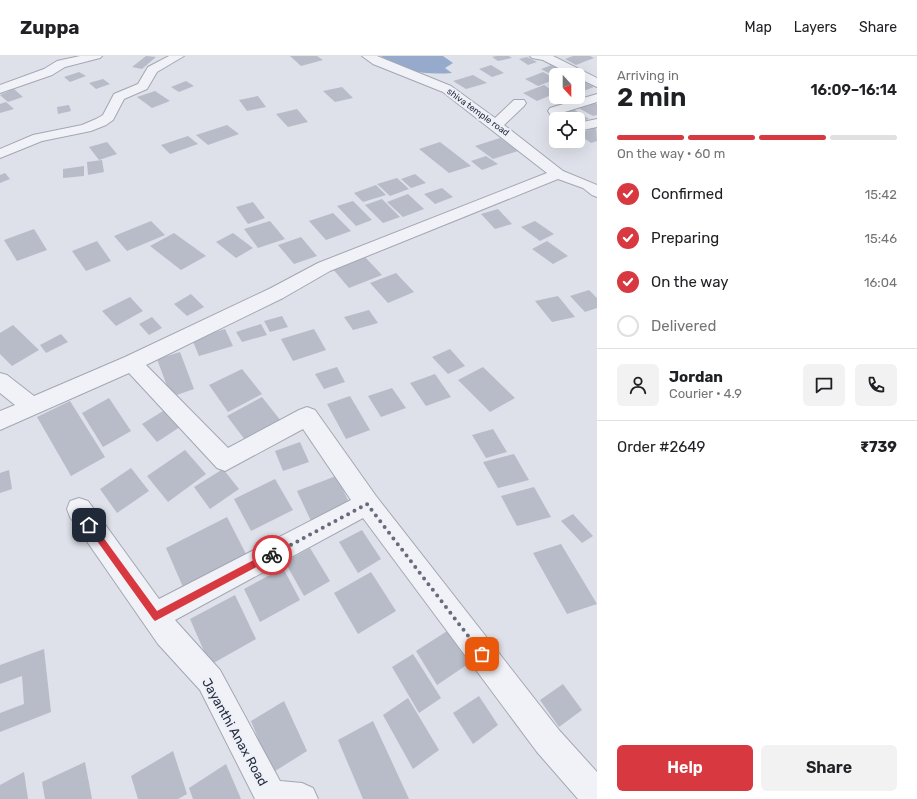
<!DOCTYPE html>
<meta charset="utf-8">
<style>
body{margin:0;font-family:Rubik,sans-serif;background:#f2f2f2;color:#202124;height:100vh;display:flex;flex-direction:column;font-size:15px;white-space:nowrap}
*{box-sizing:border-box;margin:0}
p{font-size:13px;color:#757577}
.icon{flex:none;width:22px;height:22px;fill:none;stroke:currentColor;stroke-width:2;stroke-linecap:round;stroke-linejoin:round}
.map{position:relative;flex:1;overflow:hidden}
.drawer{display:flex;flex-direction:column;background:#fff;width:320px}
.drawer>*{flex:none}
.needle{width:26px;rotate:159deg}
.fabs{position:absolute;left:549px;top:12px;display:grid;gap:8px}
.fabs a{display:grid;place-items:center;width:36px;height:36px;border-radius:6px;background:#fff;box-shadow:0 4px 16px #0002;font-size:20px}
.pin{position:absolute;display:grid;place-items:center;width:34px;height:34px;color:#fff;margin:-17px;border-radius:8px;box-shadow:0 2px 6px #0006}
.courier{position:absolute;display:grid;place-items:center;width:40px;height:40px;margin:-20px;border:3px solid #d83940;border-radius:50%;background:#fff;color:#222;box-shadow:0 1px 5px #0007}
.overview em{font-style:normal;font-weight:600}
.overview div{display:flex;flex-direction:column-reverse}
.overview{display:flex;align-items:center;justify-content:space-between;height:68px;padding:0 20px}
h1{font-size:26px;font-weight:600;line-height:30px}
.bar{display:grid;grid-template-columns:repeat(4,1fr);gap:6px 4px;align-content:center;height:48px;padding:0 20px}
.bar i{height:5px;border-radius:3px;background:#e0e0e0}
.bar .active{background:#d83940}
.bar p{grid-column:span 4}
.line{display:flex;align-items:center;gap:10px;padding:0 20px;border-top:1px solid #e0e0e0}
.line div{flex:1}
.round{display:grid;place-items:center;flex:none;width:42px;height:42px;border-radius:6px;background:#f2f2f2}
ol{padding:0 20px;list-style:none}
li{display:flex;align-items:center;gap:12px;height:44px}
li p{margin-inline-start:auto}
li .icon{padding:4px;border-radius:50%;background:#d83940;color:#fff;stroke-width:4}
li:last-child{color:#757577}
li i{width:22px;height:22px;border:2px solid #e0e0e0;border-radius:50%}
.action{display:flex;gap:8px;margin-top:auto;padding:8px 20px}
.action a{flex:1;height:46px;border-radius:6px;background:#d83940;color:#fff;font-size:16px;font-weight:600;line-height:46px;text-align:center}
.action a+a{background:#f2f2f2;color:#202124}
header{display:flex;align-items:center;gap:24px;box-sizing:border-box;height:56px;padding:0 20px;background:#fff;border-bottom:1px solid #e0e0e0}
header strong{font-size:19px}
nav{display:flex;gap:22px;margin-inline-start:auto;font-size:14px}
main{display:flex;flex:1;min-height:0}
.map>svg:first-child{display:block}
.water{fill:#96aacc}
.building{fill:#b8bcc9}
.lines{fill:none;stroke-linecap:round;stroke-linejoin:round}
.minor-casing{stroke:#a3a7b3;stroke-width:2}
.minor{fill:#f1f2f7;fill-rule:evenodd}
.route{fill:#d83940}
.done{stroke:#666c7c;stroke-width:4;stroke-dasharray:0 7.2}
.labels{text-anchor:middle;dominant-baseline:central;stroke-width:4;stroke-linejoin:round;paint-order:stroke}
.far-street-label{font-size:9px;fill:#262d41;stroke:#edf0f6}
.near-street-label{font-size:13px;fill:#262d41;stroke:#edf0f6}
</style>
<header>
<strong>Zuppa</strong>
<nav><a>Map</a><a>Layers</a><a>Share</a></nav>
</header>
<main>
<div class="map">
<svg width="597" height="743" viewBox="0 0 597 743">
<rect width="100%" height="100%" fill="#dee1e9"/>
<path class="water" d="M 381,0 L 443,0 L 453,7 L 445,12 L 452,17 C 426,19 402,16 381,0 Z"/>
<g class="building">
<polygon points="146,0 156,1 142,13 132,11"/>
<polygon points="290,0 317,0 323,4 301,10"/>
<polygon points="496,0 509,0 512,2 498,5 492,1"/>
<polygon points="573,0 590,0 594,2 576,9 565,3"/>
<polygon points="527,1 537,6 528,9 519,3"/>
<polygon points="555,8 577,19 556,19 556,21 541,13"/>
<polygon points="491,9 504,17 492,21 479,13"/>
<polygon points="79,16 86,20 70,26 64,21"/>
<polygon points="543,16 556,23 538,30 525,23"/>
<polygon points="473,19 487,27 466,33 453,25"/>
<polygon points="103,23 110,28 96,33 89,27"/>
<polygon points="578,23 594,31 578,37"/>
<polygon points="186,25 194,30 179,36 171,31"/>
<polygon points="544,29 556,37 537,45 523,37"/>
<polygon points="342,31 353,42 335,46 323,35"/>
<polygon points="14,33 23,41 8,46 0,39"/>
<polygon points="155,35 170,45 152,52 137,41"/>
<polygon points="258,40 266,51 247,55 239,44"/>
<polygon points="6,46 14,53 0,57 0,48"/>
<polygon points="593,46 597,48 597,59 593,60 577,51"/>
<polygon points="69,49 71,55 58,58 57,51"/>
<polygon points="297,53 308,66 288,71 276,58"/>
<polygon points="573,53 589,63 578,66 578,63 556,63 556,65 549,61"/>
<polygon points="227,69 239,78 208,89 196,79"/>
<polygon points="596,71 597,85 591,87 578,78"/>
<polygon points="188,80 198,88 170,98 161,89"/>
<polygon points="500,82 518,95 493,103 475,90"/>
<polygon points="107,86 117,98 99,104 89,91"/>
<polygon points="440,86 471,110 449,117 419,93"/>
<polygon points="486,100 498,108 482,114 471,105"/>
<polygon points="102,104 104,116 88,119 87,106"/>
<polygon points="84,110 84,120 63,122 63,113"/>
<polygon points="5,117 10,123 0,127 0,119"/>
<polygon points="415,118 426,127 411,132 401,123"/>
<polygon points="397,122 409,133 390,140 377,128"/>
<polygon points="376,129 386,139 363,146 354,137"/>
<polygon points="442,132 453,141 435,148 424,138"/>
<polygon points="408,138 424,153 403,161 387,146"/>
<polygon points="382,143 400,161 383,167 365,149"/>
<polygon points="353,145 372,164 356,170 337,150"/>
<polygon points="253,146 265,162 248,168 236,151"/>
<polygon points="498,153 512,168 495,173 481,158"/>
<polygon points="333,157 351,175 326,184 309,165"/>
<polygon points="151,165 165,179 127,195 114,180"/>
<polygon points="270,165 285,183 258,192 244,173"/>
<polygon points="535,165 554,178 540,185 521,171"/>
<polygon points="34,173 47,194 17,205 4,184"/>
<polygon points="174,177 206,200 181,214 150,190"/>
<polygon points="233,177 253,192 236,202 216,186"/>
<polygon points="301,181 317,200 294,208 278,189"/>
<polygon points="97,185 111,205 86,215 72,195"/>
<polygon points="547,185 568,200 553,208 532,193"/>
<polygon points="364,200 382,219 349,232 332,212"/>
<polygon points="396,217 414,236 388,247 370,227"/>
<polygon points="589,234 597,242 597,252 585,256 570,240"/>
<polygon points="191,238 204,251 187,260 174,248"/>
<polygon points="558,240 575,261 552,266 535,245"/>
<polygon points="130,241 143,255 116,270 102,255"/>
<polygon points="369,254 378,267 353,274 344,261"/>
<polygon points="282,260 288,271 270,276 264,265"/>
<polygon points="152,261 162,272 149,279 139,268"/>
<polygon points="261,268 267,279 242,286 236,276"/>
<polygon points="13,269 39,294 12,310 0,298 0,277"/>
<polygon points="225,273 233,290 199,300 192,283"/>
<polygon points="314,273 326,294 293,305 281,283"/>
<polygon points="61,278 68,286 46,297 40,289"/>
<polygon points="450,293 465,310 448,318 432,301"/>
<polygon points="180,296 194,333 171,341 157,303"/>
<polygon points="337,311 345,326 324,333 315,318"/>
<polygon points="483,311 515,342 490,356 458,324"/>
<polygon points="242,313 262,338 228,356 209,329"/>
<polygon points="435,318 451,341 426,350 410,327"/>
<polygon points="392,332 406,352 381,361 368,340"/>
<polygon points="350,340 370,374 346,383 327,348"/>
<polygon points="262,341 281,365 245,384 227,360"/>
<polygon points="109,342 131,375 103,391 82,357"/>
<polygon points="70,345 105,401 71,420 37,361"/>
<polygon points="168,352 183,369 157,386 142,368"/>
<polygon points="493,373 507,396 486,402 472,379"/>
<polygon points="300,386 309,406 283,415 275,395"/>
<polygon points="185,394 206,418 168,446 147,420"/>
<polygon points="514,398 529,424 498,432 483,406"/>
<polygon points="131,412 149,435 117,457 100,433"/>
<polygon points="223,413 239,433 210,453 194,431"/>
<polygon points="9,414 12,433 0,437 0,417"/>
<polygon points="336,420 351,450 311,465 297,435"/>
<polygon points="275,423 293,454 251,475 234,443"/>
<polygon points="534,431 551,461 517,470 501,440"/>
<polygon points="573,458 593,480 582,487 561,465"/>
<polygon points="227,461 246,498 183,531 166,492"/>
<polygon points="362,474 381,503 358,517 339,486"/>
<polygon points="561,488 597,548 567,558 533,497"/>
<polygon points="310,492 330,525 304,540 285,506"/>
<polygon points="283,512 300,544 260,566 244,533"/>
<polygon points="371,516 396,555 358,578 334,537"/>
<polygon points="235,539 256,583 210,609 190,563"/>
<polygon points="455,570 477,602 437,629 416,595"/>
<polygon points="44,593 51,656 0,676 0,657 24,648 22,620 0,628 0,609"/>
<polygon points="413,598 441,642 419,657 392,611"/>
<polygon points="563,628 582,654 559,671 540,644"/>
<polygon points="479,640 498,669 473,688 453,657"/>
<polygon points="408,642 439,694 413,713 383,659"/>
<polygon points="284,645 307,695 272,717 251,665"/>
<polygon points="373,665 409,743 363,743 338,684"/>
<polygon points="173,695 187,738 178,743 138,743 131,720"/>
<polygon points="85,706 92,743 45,743 42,726"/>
<polygon points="226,708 241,743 193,743 189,732"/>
<polygon points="24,716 28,743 0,743 0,729"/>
</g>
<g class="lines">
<defs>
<g id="minor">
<polygon points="80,0 102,0 100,2 65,11 52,19 0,37 0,29 44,13 57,5"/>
<polygon points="169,0 184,0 157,16 147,33 124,43 113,64 106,69 91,75 42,85 0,102 0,93 33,79 82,69 96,63 103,59 114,38 138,28 148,11"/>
<polygon points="362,0 377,0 451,30 495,62 514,44 524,44 526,47 524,50 504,69 563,115 597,129 597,141 592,139 583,132 558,123 330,215 283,242 146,309 228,392 299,354 307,351 315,354 376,440 559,674 597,716 597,743 578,743 537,696 363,462 175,564 220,614 280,725 302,727 313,732 318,743 255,743 200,634 158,588 70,461 67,453 70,445 79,442 88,445 159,543 351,444 303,373 225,415 217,412 129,317 0,374 0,355 15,349 0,337 0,317 7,319 34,340 125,301 271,232 318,207 547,117 443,36 373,8"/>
<polygon points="530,0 553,0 597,22 597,31 578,22 578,19 572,19 543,4 532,2"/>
<polygon points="597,38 597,46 555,59 550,58 548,55 550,52"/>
<polygon points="597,63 597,71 578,75 578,67"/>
</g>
</defs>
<use href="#minor" class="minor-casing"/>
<use href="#minor" class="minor"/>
</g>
<polygon class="route" points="89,465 92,466 157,555 269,496 272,495 276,499 275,501 155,565 153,563 87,471 86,469"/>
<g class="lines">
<polyline class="done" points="272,499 367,448 482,598"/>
</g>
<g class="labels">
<g class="far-street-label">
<text transform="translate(478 56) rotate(36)">shiva temple road</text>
</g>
<g class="near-street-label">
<text transform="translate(235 676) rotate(61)">Jayanthi Anax Road</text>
</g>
</g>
</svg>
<div class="fabs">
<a><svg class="needle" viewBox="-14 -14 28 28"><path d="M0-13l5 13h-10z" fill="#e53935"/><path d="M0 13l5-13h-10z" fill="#757577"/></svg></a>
<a><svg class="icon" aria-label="locate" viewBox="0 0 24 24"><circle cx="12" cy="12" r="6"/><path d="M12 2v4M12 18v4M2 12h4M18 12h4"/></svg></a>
</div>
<div class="pin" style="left:482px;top:598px;background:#ea580c"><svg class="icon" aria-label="bag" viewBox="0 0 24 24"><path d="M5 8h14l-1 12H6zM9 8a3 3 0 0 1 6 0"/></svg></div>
<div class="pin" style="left:89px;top:469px;background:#1f2937"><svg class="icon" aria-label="home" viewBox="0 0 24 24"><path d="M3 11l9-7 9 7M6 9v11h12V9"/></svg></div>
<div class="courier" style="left:272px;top:499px"><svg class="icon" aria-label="bike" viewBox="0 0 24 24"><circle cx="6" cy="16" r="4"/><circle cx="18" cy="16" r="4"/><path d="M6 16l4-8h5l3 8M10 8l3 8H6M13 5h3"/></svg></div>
</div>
<section class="drawer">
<div class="overview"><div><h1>2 min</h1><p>Arriving in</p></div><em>16:09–16:14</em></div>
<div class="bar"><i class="active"></i><i class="active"></i><i class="active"></i><i></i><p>On the way · 60 m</p></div>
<ol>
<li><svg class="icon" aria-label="check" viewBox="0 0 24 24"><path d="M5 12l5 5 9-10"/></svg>Confirmed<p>15:42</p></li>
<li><svg class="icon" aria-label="check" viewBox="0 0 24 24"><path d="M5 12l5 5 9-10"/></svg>Preparing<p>15:46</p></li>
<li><svg class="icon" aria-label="check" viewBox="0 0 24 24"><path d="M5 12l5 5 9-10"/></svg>On the way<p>16:04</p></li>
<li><i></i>Delivered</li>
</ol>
<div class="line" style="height:72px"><a class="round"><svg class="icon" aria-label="person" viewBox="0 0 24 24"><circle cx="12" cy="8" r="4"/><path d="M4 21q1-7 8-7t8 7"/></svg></a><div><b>Jordan</b><p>Courier · 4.9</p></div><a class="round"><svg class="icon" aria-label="chat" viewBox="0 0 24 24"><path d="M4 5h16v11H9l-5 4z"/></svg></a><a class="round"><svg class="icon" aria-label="phone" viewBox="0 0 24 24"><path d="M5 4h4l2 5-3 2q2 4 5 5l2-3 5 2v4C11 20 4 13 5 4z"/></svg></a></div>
<div class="line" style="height:52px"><div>Order #2649</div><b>₹739</b></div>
<div class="action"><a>Help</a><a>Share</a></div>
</section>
</main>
